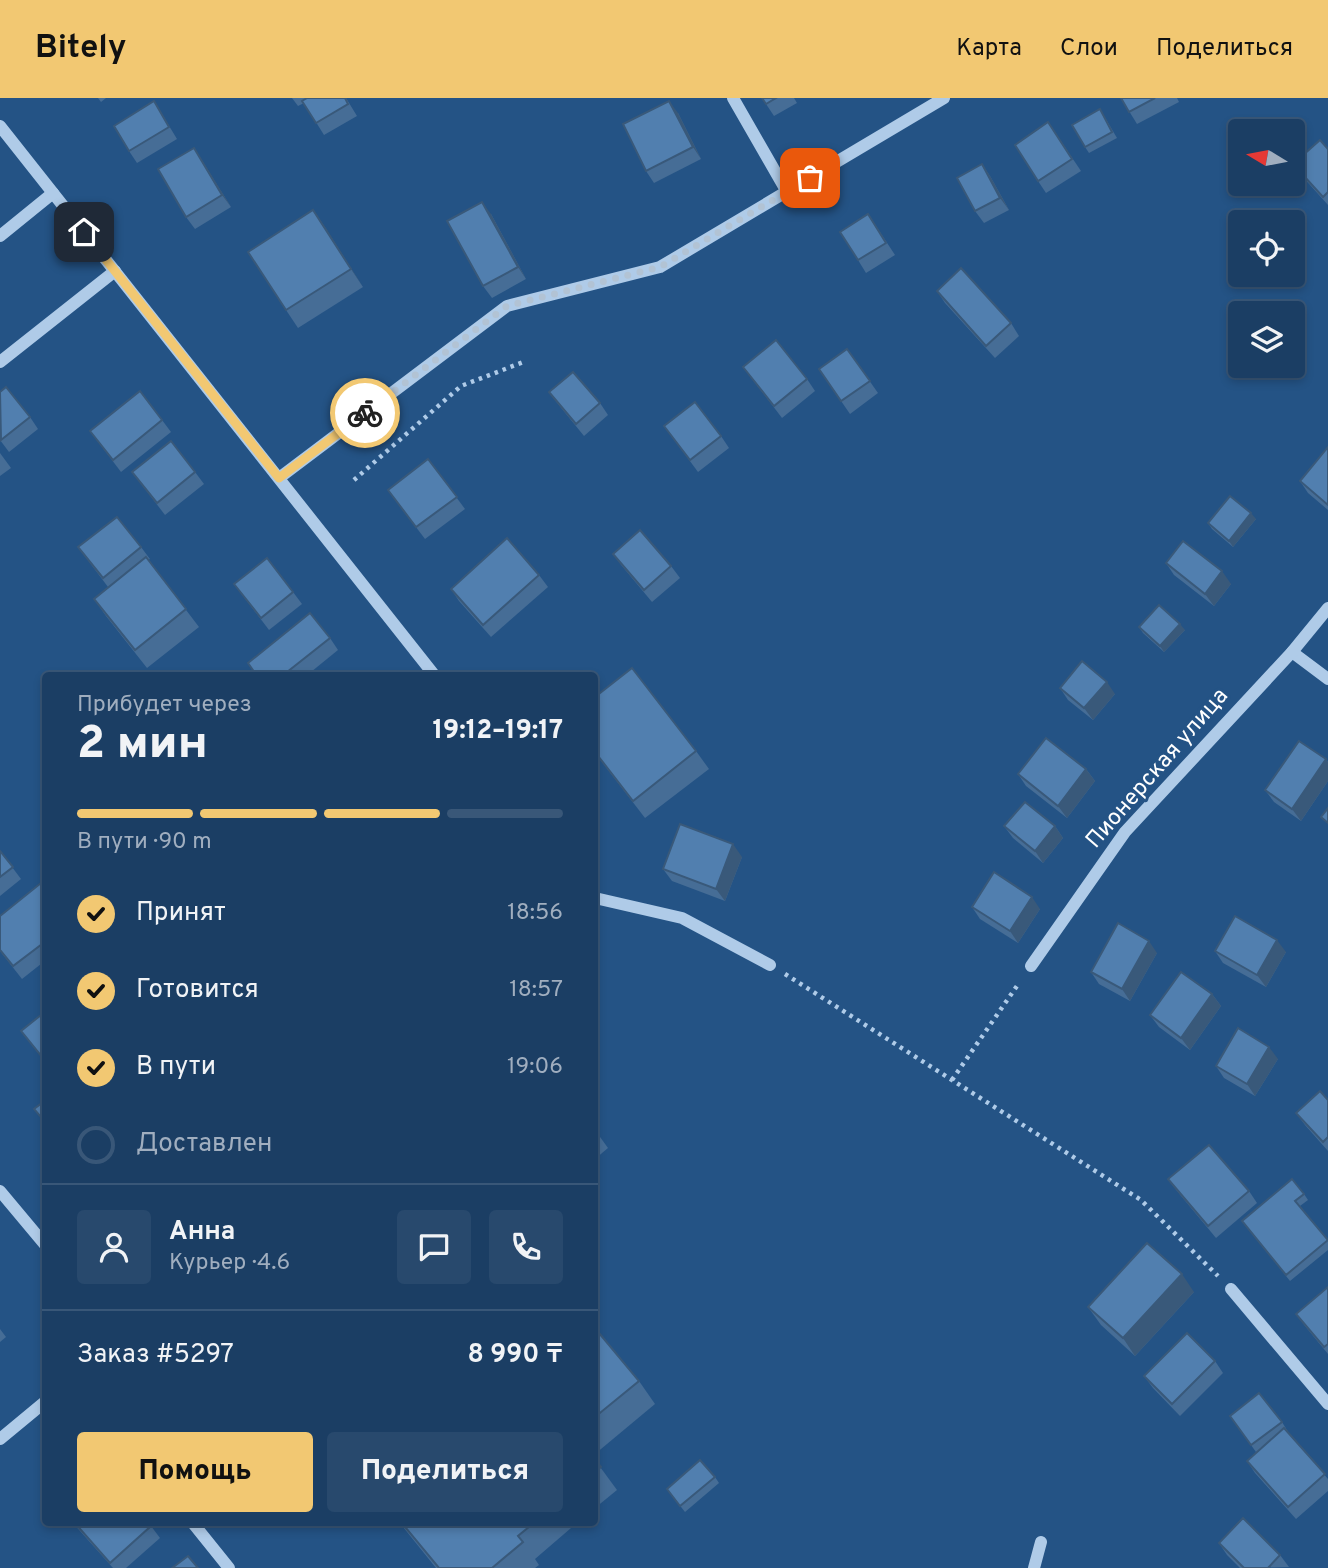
<!DOCTYPE html>
<html lang="ru">
<meta charset="utf-8">
<style>
body{margin:0;font-family:Overpass,sans-serif;background:#28496d;color:#f1f3f6;height:100vh;display:flex;flex-direction:column;font-size:26px;white-space:nowrap}
*{box-sizing:border-box;margin:0}
p{font-size:23px;color:#a0aebf}
.icon{flex:none;width:38px;height:38px;fill:none;stroke:currentColor;stroke-width:2;stroke-linecap:round;stroke-linejoin:round}
.map{position:relative;flex:1;overflow:hidden}
.side{position:absolute;left:42px;top:574px;width:556px;height:854px;display:flex;flex-direction:column;background:#1b3e64;border-radius:7px;box-shadow:0 4px 10px #0003,0 0 0 2px #395778}
.side>*{flex:none}
.needle{width:46px;rotate:280deg}
.controls{position:absolute;left:1228px;top:21px;display:grid;gap:14px}
.controls a{display:grid;place-items:center;width:77px;height:77px;border-radius:7px;background:#1b3e64;box-shadow:0 4px 10px #0003,0 0 0 2px #395778;font-size:35px}
.pin{position:absolute;display:grid;place-items:center;width:60px;height:60px;color:#fff;margin:-30px;border-radius:14px;box-shadow:0 4px 10px #0006}
.courier{position:absolute;display:grid;place-items:center;width:70px;height:70px;margin:-35px;border:5px solid #f2c872;border-radius:50%;background:#fff;color:#222;box-shadow:0 2px 9px #0007}
.overview em{font-style:normal;font-weight:800}
.overview div{display:flex;flex-direction:column-reverse}
.overview{display:flex;align-items:center;justify-content:space-between;height:119px;padding:0 35px}
h1{font-size:46px;font-weight:800;line-height:52px}
.bar{display:grid;grid-template-columns:repeat(4,1fr);gap:10px 7px;align-content:center;height:84px;padding:0 35px}
.bar i{height:9px;border-radius:5px;background:#395778}
.bar .current{background:#f2c872}
.bar p{grid-column:span 4}
.line{display:flex;align-items:center;gap:18px;padding:0 35px;border-top:2px solid #395778}
.line div{flex:1}
.round{display:grid;place-items:center;flex:none;width:74px;height:74px;border-radius:7px;background:#28496d}
ol{padding:0 35px;list-style:none}
li{display:flex;align-items:center;gap:21px;height:77px}
li p{margin-inline-start:auto}
li .icon{padding:7px;border-radius:50%;background:#f2c872;color:#111;stroke-width:4}
li:last-child{color:#a0aebf}
li i{width:38px;height:38px;border:4px solid #395778;border-radius:50%}
.button{display:flex;gap:14px;margin-top:auto;padding:14px 35px}
.button a{flex:1;height:80px;border-radius:7px;background:#f2c872;color:#111;font-size:28px;font-weight:800;line-height:80px;text-align:center}
.button a+a{background:#28496d;color:#f1f3f6}
header{display:flex;align-items:center;gap:42px;box-sizing:border-box;height:98px;padding:0 35px;background:#f2c872;color:#111}
header strong{font-size:33px}
nav{display:flex;gap:38px;margin-inline-start:auto;font-size:24px}
.map>svg:first-child{display:block}
.lines{fill:none;stroke-linecap:round;stroke-linejoin:round}
.path{stroke:#afcbe8;stroke-width:4.5;stroke-dasharray:3.5 5;stroke-linecap:butt}
.minor{stroke:#afcbe8;stroke-width:12}
.wall{fill:#466d96}
.shaded-wall{fill:#39597a}
.building{fill:#517faf;stroke:#39597a;stroke-width:2}
.done{stroke:#b2c3d4;stroke-width:7;stroke-dasharray:0 12.6}
.route{stroke:#f2c872;stroke-width:9}
.labels{text-anchor:middle;dominant-baseline:central;stroke-width:6;stroke-linejoin:round;paint-order:stroke}
.street-label{font-size:23px;fill:#fff;stroke:#245385}
</style>
<header>
<strong>Bitely</strong>
<nav><a>Карта</a><a>Слои</a><a>Поделиться</a></nav>
</header>
<div class="map">
<svg width="1328" height="1470" viewBox="0 0 1328 1470">
<rect width="100%" height="100%" fill="#245385"/>
<g class="lines">
<g class="path">
<polyline points="354,382 461,288 526,263"/>
<polyline points="785,876 1141,1102 1218,1178"/>
<polyline points="952,982 1019,885"/>
</g>
<g class="minor">
<polyline points="733,0 787,94"/>
<polyline points="0,28 435,578"/>
<polyline points="0,138 53,95"/>
<polyline points="0,264 115,173"/>
<polyline points="279,380 507,208 660,169 944,0"/>
<polyline points="1292,554 1328,581"/>
<polyline points="595,800 682,820 770,867"/>
<polyline points="1031,868 1125,734 1292,554 1328,510"/>
<polyline points="0,1093 46,1148"/>
<polyline points="1231,1191 1328,1306"/>
<polyline points="0,1341 46,1303"/>
<polyline points="192,1424 229,1470"/>
<polyline points="1034,1470 1041,1444"/>
</g>
</g>
<g class="wall">
<polygon points="98,0 106,0 101,4"/>
<polygon points="292,0 346,0 357,18 324,37 304,5 298,8"/>
<polygon points="762,0 794,0 797,5 774,18"/>
<polygon points="1121,0 1177,0 1179,4 1137,26"/>
<polygon points="154,3 177,41 137,65 129,53"/>
<polygon points="1100,11 1117,40 1089,55 1085,49"/>
<polygon points="678,15 701,61 654,85 646,73"/>
<polygon points="1048,24 1081,73 1046,95 1038,83"/>
<polygon points="194,50 231,109 195,131 186,119"/>
<polygon points="1328,51 1328,107 1302,78 1293,66"/>
<polygon points="982,66 990,78 1009,112 984,125 975,113"/>
<polygon points="313,112 363,189 298,230 286,212"/>
<polygon points="491,116 526,181 492,200 483,188"/>
<polygon points="876,128 895,157 866,175 858,162"/>
<polygon points="937,193 1011,225 1019,238 995,260 945,205"/>
<polygon points="847,251 878,295 850,316 819,271"/>
<polygon points="743,269 807,281 815,293 782,320"/>
<polygon points="0,294 30,319 38,331 9,354 0,342"/>
<polygon points="549,294 600,305 608,317 584,338 558,306"/>
<polygon points="162,322 171,334 121,374 90,333"/>
<polygon points="664,328 721,338 729,350 698,374"/>
<polygon points="1328,349 1328,412 1308,395 1300,383"/>
<polygon points="0,355 11,370 0,378"/>
<polygon points="428,361 465,411 425,441 388,392"/>
<polygon points="132,374 195,374 204,386 165,417"/>
<polygon points="1256,421 1233,449 1212,431 1208,425"/>
<polygon points="78,449 141,449 150,461 148,462 199,529 147,570 106,518 94,501 108,489"/>
<polygon points="613,456 671,468 680,480 652,504 622,468"/>
<polygon points="1166,465 1231,486 1214,508 1174,477"/>
<polygon points="539,477 548,489 491,539 459,503 451,491"/>
<polygon points="234,486 293,494 302,506 269,532"/>
<polygon points="1139,529 1185,532 1164,554 1143,535"/>
<polygon points="330,540 338,552 306,578 256,578 248,565"/>
<polygon points="1060,590 1115,596 1093,622 1068,602"/>
<polygon points="595,599 696,653 709,671 645,720 595,655"/>
<polygon points="1326,661 1328,664 1328,683 1301,723 1274,704 1265,692"/>
<polygon points="1086,671 1095,683 1067,720 1026,688 1018,676"/>
<polygon points="1004,728 1055,728 1063,740 1043,765 1013,740"/>
<polygon points="0,753 21,781 0,798"/>
<polygon points="742,759 725,803 672,783 663,771"/>
<polygon points="46,781 46,862 22,881 0,853 0,818"/>
<polygon points="972,809 1040,811 1018,845 980,821"/>
<polygon points="1215,853 1286,854 1266,889 1223,865"/>
<polygon points="1157,855 1130,903 1099,886 1091,874"/>
<polygon points="1212,896 1221,908 1190,952 1159,929 1150,917"/>
<polygon points="1278,961 1255,998 1224,980 1216,968"/>
<polygon points="1328,1002 1328,1053 1305,1027 1296,1015"/>
<polygon points="595,1032 608,1050 595,1061"/>
<polygon points="1168,1081 1249,1093 1257,1105 1216,1140 1177,1093"/>
<polygon points="1304,1096 1308,1102 1300,1108 1328,1142 1328,1152 1290,1183 1242,1123"/>
<polygon points="1328,1189 1328,1256 1305,1228 1296,1216"/>
<polygon points="1194,1194 1135,1258 1101,1227 1088,1209"/>
<polygon points="0,1231 6,1239 0,1244"/>
<polygon points="595,1239 639,1283 655,1306 595,1356"/>
<polygon points="1215,1263 1223,1275 1180,1318 1153,1290 1144,1278"/>
<polygon points="1230,1318 1282,1324 1290,1337 1328,1381 1328,1393 1296,1421 1255,1375 1247,1363 1256,1354"/>
<polygon points="595,1362 617,1392 595,1410"/>
<polygon points="715,1379 719,1385 685,1414 667,1391"/>
<polygon points="72,1424 148,1424 160,1440 126,1470 113,1470"/>
<polygon points="399,1424 578,1424 535,1461 539,1467 535,1470 436,1470"/>
<polygon points="1219,1445 1280,1457 1289,1469 1240,1470 1227,1457"/>
</g>
<g class="shaded-wall">
<polygon points="669,3 678,15 701,61 693,49"/>
<polygon points="194,50 202,62 231,109 222,97"/>
<polygon points="982,66 990,78 1009,112 1000,100"/>
<polygon points="482,104 491,116 526,181 518,169"/>
<polygon points="313,112 326,130 363,189 351,171"/>
<polygon points="1251,415 1256,421 1233,449 1229,443"/>
<polygon points="1222,473 1231,486 1214,508 1205,496"/>
<polygon points="1180,526 1185,532 1164,554 1160,548"/>
<polygon points="1107,584 1115,596 1093,622 1084,610"/>
<polygon points="1326,661 1328,664 1328,683 1301,723 1292,711"/>
<polygon points="1086,671 1095,683 1067,720 1058,708"/>
<polygon points="1055,728 1063,740 1043,765 1035,753"/>
<polygon points="733,746 742,759 725,803 716,791"/>
<polygon points="1032,799 1040,811 1018,845 1010,833"/>
<polygon points="1277,842 1286,854 1266,889 1257,877"/>
<polygon points="1149,843 1157,855 1130,903 1122,891"/>
<polygon points="1212,896 1221,908 1190,952 1181,940"/>
<polygon points="1269,949 1278,961 1255,998 1247,986"/>
<polygon points="1182,1176 1194,1194 1135,1258 1123,1240"/>
</g>
<g class="building">
<polygon points="307,0 345,0 348,6 316,25 302,3"/>
<polygon points="762,0 776,0 766,6"/>
<polygon points="1121,0 1155,0 1129,14"/>
<polygon points="154,3 169,29 129,53 114,28"/>
<polygon points="669,3 693,49 646,73 623,26"/>
<polygon points="1100,11 1112,34 1085,49 1072,27"/>
<polygon points="1048,24 1072,61 1038,83 1015,47"/>
<polygon points="1320,42 1328,51 1328,94 1323,99 1293,66"/>
<polygon points="194,50 222,97 186,119 158,71"/>
<polygon points="982,66 1000,100 975,113 957,80"/>
<polygon points="482,104 518,169 483,188 447,123"/>
<polygon points="313,112 351,171 286,212 248,154"/>
<polygon points="868,116 886,145 858,162 840,134"/>
<polygon points="961,170 1011,225 986,248 937,193"/>
<polygon points="776,242 807,281 774,308 743,269"/>
<polygon points="847,251 870,283 841,303 819,271"/>
<polygon points="573,274 600,305 576,326 549,294"/>
<polygon points="6,289 30,319 1,342 0,294"/>
<polygon points="140,293 162,322 113,362 90,333"/>
<polygon points="695,304 721,338 690,362 664,328"/>
<polygon points="171,343 195,374 157,405 132,374"/>
<polygon points="1328,349 1328,407 1300,383"/>
<polygon points="428,361 457,399 416,429 388,392"/>
<polygon points="1230,398 1251,415 1229,443 1208,425"/>
<polygon points="117,419 141,449 103,480 78,449"/>
<polygon points="640,432 671,468 644,492 613,456"/>
<polygon points="507,440 539,477 483,527 451,491"/>
<polygon points="1183,443 1222,473 1205,496 1166,465"/>
<polygon points="146,459 186,511 135,552 94,501"/>
<polygon points="267,460 293,494 261,520 234,486"/>
<polygon points="1159,507 1180,526 1160,548 1139,529"/>
<polygon points="310,515 330,540 282,578 257,578 248,565"/>
<polygon points="1082,563 1107,584 1084,610 1060,590"/>
<polygon points="632,570 696,653 633,703 595,654 595,599"/>
<polygon points="1046,640 1086,671 1058,708 1018,676"/>
<polygon points="1299,643 1326,661 1292,711 1265,692"/>
<polygon points="1025,704 1055,728 1035,753 1004,728"/>
<polygon points="1328,710 1328,725 1321,719"/>
<polygon points="680,726 733,746 716,791 663,771"/>
<polygon points="0,753 13,769 0,779"/>
<polygon points="994,774 1032,799 1010,833 972,809"/>
<polygon points="46,781 46,843 13,868 0,852 0,818"/>
<polygon points="1235,818 1277,842 1257,877 1215,853"/>
<polygon points="1118,825 1149,843 1122,891 1091,874"/>
<polygon points="1181,874 1212,896 1181,940 1150,917"/>
<polygon points="46,913 46,964 21,933"/>
<polygon points="1238,930 1269,949 1247,986 1216,968"/>
<polygon points="1320,993 1328,1002 1328,1039 1323,1044 1296,1015"/>
<polygon points="46,1002 46,1025 34,1011"/>
<polygon points="1209,1047 1249,1093 1208,1128 1168,1081"/>
<polygon points="1292,1081 1304,1096 1295,1103 1328,1142 1286,1177 1242,1123"/>
<polygon points="1147,1145 1182,1176 1123,1240 1088,1209"/>
<polygon points="1328,1189 1328,1246 1324,1249 1296,1216"/>
<polygon points="599,1235 639,1283 595,1319 595,1239"/>
<polygon points="1187,1235 1215,1263 1172,1306 1144,1278"/>
<polygon points="1259,1295 1282,1324 1251,1347 1230,1318"/>
<polygon points="1284,1330 1325,1376 1288,1409 1247,1363"/>
<polygon points="595,1362 601,1369 595,1374"/>
<polygon points="700,1362 715,1379 680,1408 667,1391"/>
<polygon points="1243,1420 1280,1457 1268,1470 1244,1470 1219,1445"/>
<polygon points="74,1424 148,1424 151,1428 110,1465"/>
<polygon points="401,1424 535,1424 518,1438 523,1444 492,1470 439,1470"/>
<polygon points="188,1458 198,1470 172,1470"/>
</g>
<g class="lines">
<polyline class="done" points="365,315 507,208 660,169 810,80"/>
<polyline class="route" points="84,134 279,380 365,315"/>
</g>
<g class="labels">
<g class="street-label">
<text transform="translate(1158 671) rotate(-49)">Пионерская улица</text>
</g>
</g>
</svg>
<div class="controls">
<a><svg class="needle" viewBox="-14 -14 28 28"><path d="M0-13l5 13h-10z" fill="#e53935"/><path d="M0 13l5-13h-10z" fill="#a0aebf"/></svg></a>
<a><svg class="icon" aria-label="locate" viewBox="0 0 24 24"><circle cx="12" cy="12" r="6"/><path d="M12 2v4M12 18v4M2 12h4M18 12h4"/></svg></a>
<a><svg class="icon" aria-label="layers" viewBox="0 0 24 24"><path d="M12 4l9 5-9 5-9-5zM3 14l9 5 9-5"/></svg></a>
</div>
<div class="pin" style="left:810px;top:80px;background:#ea580c"><svg class="icon" aria-label="bag" viewBox="0 0 24 24"><path d="M5 8h14l-1 12H6zM9 8a3 3 0 0 1 6 0"/></svg></div>
<div class="pin" style="left:84px;top:134px;background:#1f2937"><svg class="icon" aria-label="home" viewBox="0 0 24 24"><path d="M3 11l9-7 9 7M6 9v11h12V9"/></svg></div>
<div class="courier" style="left:365px;top:315px"><svg class="icon" aria-label="bike" viewBox="0 0 24 24"><circle cx="6" cy="16" r="4"/><circle cx="18" cy="16" r="4"/><path d="M6 16l4-8h5l3 8M10 8l3 8H6M13 5h3"/></svg></div>
<section class="side">
<div class="overview"><div><h1>2 мин</h1><p>Прибудет через</p></div><em>19:12–19:17</em></div>
<div class="bar"><i class="current"></i><i class="current"></i><i class="current"></i><i></i><p>В пути · 90 m</p></div>
<ol>
<li><svg class="icon" aria-label="check" viewBox="0 0 24 24"><path d="M5 12l5 5 9-10"/></svg>Принят<p>18:56</p></li>
<li><svg class="icon" aria-label="check" viewBox="0 0 24 24"><path d="M5 12l5 5 9-10"/></svg>Готовится<p>18:57</p></li>
<li><svg class="icon" aria-label="check" viewBox="0 0 24 24"><path d="M5 12l5 5 9-10"/></svg>В пути<p>19:06</p></li>
<li><i></i>Доставлен</li>
</ol>
<div class="line" style="height:126px"><a class="round"><svg class="icon" aria-label="person" viewBox="0 0 24 24"><circle cx="12" cy="8" r="4"/><path d="M4 21q1-7 8-7t8 7"/></svg></a><div><b>Анна</b><p>Курьер · 4.6</p></div><a class="round"><svg class="icon" aria-label="chat" viewBox="0 0 24 24"><path d="M4 5h16v11H9l-5 4z"/></svg></a><a class="round"><svg class="icon" aria-label="phone" viewBox="0 0 24 24"><path d="M5 4h4l2 5-3 2q2 4 5 5l2-3 5 2v4C11 20 4 13 5 4z"/></svg></a></div>
<div class="line" style="height:91px"><div>Заказ #5297</div><b>8 990 ₸</b></div>
<div class="button"><a>Помощь</a><a>Поделиться</a></div>
</section>
</div>
